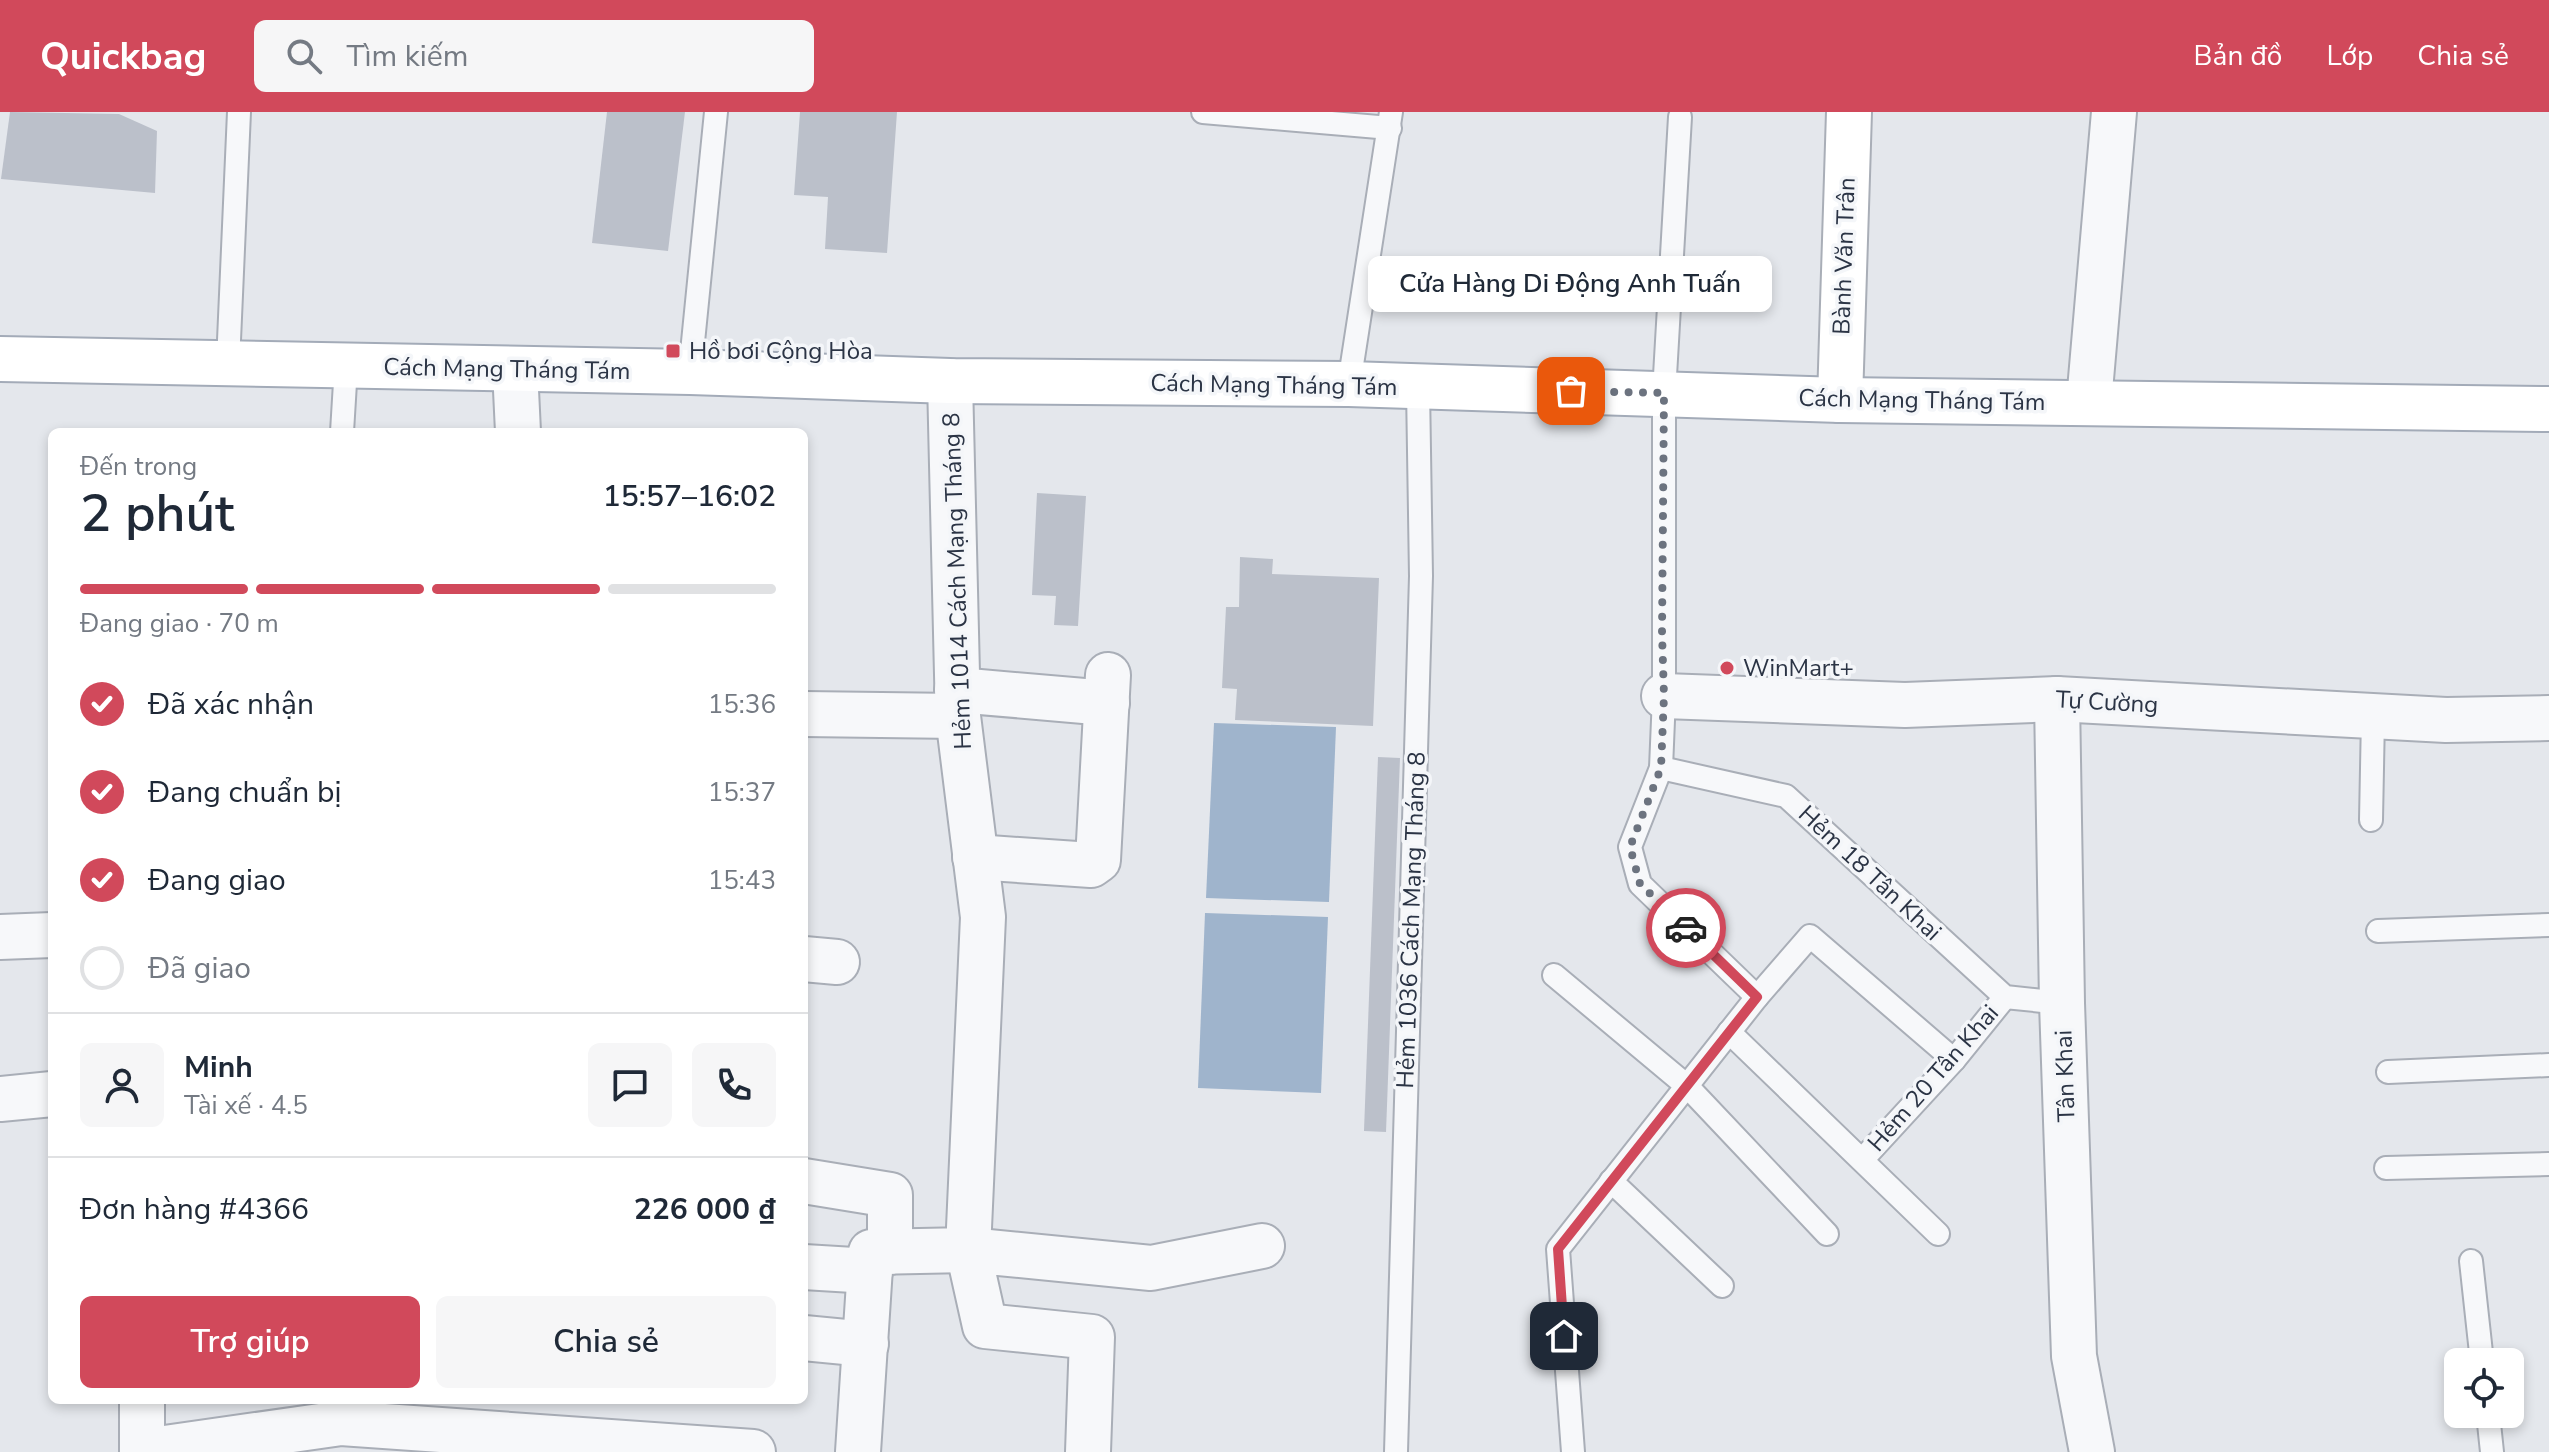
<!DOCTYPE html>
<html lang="vi">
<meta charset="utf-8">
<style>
body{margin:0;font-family:"Nunito Sans",sans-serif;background:#f6f6f7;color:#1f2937;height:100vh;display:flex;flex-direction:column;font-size:30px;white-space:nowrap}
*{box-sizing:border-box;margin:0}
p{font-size:26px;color:#747a83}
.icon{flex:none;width:44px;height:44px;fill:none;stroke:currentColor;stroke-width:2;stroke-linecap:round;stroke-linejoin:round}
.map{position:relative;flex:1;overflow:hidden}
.panel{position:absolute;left:48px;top:316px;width:760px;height:976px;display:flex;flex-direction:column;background:#fff;border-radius:12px;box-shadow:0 4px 12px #0003}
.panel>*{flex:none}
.buttons{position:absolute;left:2444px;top:1236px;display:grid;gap:16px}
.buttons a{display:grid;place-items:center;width:80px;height:80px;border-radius:12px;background:#fff;box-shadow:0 4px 12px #0003;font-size:40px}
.pin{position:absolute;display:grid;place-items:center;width:68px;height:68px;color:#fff;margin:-34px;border-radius:16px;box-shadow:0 4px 12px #0006}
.courier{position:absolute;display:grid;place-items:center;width:80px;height:80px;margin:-40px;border:6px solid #d1495b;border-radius:50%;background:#fff;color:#222;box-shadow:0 2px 10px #0007}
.bubble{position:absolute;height:56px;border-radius:12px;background:#fff;box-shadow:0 4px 12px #0003;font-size:26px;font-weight:600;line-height:56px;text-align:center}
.overview em{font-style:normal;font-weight:600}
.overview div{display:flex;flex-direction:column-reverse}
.overview{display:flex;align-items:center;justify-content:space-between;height:136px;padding:0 32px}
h1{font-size:52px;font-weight:600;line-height:60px}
.bar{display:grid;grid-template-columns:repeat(4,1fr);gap:12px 8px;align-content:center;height:96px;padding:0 32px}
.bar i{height:10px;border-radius:6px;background:#e0e1e3}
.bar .on{background:#d1495b}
.bar p{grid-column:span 4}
.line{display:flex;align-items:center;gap:20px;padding:0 32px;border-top:2px solid #e0e1e3}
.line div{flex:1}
.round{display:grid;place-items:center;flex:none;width:84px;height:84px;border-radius:12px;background:#f6f6f7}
ol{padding:0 32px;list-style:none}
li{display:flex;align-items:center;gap:24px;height:88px}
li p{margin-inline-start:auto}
li .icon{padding:8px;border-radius:50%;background:#d1495b;color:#fff;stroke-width:4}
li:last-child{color:#747a83}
li i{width:44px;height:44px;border:4px solid #e0e1e3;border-radius:50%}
.cta{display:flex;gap:16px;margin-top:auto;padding:16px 32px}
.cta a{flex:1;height:92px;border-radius:12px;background:#d1495b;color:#fff;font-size:32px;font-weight:600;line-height:92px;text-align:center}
.cta a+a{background:#f6f6f7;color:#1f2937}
header{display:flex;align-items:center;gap:48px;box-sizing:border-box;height:112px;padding:0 40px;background:#d1495b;color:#fff}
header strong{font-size:38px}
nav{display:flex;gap:44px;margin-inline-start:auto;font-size:28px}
.search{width:560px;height:72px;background:#f6f6f7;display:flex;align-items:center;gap:20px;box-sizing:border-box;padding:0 28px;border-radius:12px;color:#747a83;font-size:30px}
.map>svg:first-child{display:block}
.water{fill:#9fb4cc}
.building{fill:#bbc0ca}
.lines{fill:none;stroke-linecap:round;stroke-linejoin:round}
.lane-casing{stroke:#a9aeb7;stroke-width:26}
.street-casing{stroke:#a9aeb7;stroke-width:48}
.secondary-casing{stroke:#a9aeb7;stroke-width:48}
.primary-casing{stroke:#a3abb8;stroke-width:48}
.lane{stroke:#f7f8fa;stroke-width:22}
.street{stroke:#f7f8fa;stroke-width:44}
.secondary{stroke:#fff;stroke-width:44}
.primary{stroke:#fff;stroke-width:44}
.done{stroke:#6c737f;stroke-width:8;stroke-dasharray:0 14.4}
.route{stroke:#d1495b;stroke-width:10}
.poi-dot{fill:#d1495b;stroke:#f4f6f9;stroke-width:3}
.labels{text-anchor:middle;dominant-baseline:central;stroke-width:7;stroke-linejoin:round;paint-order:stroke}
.street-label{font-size:24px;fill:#2b3445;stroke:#f4f6f9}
.poi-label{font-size:24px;fill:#2b3445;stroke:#f4f6f9;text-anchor:start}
</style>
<header>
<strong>Quickbag</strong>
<div class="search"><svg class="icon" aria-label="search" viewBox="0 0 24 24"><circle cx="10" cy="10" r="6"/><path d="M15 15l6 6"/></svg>Tìm kiếm</div>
<nav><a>Bản đồ</a><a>Lớp</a><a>Chia sẻ</a></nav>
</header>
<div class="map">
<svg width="2549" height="1340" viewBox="0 0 2549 1340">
<rect width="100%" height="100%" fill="#e4e7ec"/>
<g class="water">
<polygon points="1214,611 1336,615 1329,790 1206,786"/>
<polygon points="1205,801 1328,805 1321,981 1198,976"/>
</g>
<g class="building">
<polygon points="10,0 119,2 157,19 155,81 1,67"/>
<polygon points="607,0 685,0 668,139 592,131"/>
<polygon points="800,0 897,0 887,141 825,137 828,85 794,83"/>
<polygon points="1037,381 1086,384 1078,514 1054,513 1056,484 1032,483"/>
<polygon points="1240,445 1273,447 1272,462 1379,466 1373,614 1235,608 1237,577 1222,576 1226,495 1239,495"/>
<polygon points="1378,645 1400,646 1386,1020 1364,1019"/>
</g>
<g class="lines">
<defs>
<g id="lane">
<polyline points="1203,0 1390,16"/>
<polyline points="1680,5 1664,281 1664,584 1661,656 1630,735 1640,772 1757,885"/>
<polyline points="228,251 239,0"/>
<polyline points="690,260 716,0"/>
<polyline points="1349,272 1391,0"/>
<polyline points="342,320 346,254"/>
<polyline points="1661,656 1786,684 2005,885 2062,891"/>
<polyline points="2371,708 2373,605"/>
<polyline points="2378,819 2549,813"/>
<polyline points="1554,863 1687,974 1827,1122"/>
<polyline points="1729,920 1938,1122"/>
<polyline points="2388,960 2549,953"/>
<polyline points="1862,1048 1954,948 2005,885"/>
<polyline points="2386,1056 2549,1052"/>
<polyline points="1611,1069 1722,1174"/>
<polyline points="2471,1149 2482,1250"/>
<polyline points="2488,1302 2492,1340"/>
<polyline points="1396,1340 1421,464 1418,276"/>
<polyline points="1573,1340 1558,1137 1757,885 1810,824 1954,948"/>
</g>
<g id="street">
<polyline points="515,257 518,320"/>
<polyline points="2089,290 2114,0"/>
<polyline points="957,578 1107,591"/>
<polyline points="1664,584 1905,593 2057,587 2446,608 2549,606"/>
<polyline points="2057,587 2062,891 2074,1244 2092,1340"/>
<polyline points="804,602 958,604"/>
<polyline points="975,745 1091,753 1098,748 1108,563"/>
<polyline points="0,825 52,823"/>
<polyline points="804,847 837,850"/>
<polyline points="0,987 52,982"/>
<polyline points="804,1069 890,1083 890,1140"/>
<polyline points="804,1155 870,1159"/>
<polyline points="804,1226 866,1232"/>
<polyline points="142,1288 142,1340"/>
<polyline points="154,1340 158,1337 341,1311 753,1340"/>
<polyline points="858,1340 871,1140 968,1138 983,805 958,604 950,269"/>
<polyline points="1088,1340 1092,1225 985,1214 968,1138 1151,1156 1262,1134"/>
</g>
<polyline id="secondary" points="1840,288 1849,0"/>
<polyline id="primary" points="0,247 690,260 950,269 1349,272 1840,288 2549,297"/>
</defs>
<use href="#lane" class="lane-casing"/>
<use href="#street" class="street-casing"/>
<use href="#secondary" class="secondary-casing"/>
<use href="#primary" class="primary-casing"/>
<use href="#lane" class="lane"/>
<use href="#street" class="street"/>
<use href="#secondary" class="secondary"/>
<use href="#primary" class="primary"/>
</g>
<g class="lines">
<polyline class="done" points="1571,279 1664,281 1662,521 1664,584 1661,656 1630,735 1640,772 1686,816"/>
<polyline class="route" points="1564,1224 1558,1137 1757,885 1686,816"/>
</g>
<g class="poi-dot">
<rect x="665" y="231" width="16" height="16" rx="4"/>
<circle cx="1727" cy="556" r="8"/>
</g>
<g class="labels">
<g class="street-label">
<text transform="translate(1844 144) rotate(-88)">Bành Văn Trân</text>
<text transform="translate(507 257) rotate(1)">Cách Mạng Tháng Tám</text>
<text transform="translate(1274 273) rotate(1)">Cách Mạng Tháng Tám</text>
<text transform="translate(1922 288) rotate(1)">Cách Mạng Tháng Tám</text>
<text transform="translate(957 469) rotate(-92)">Hẻm 1014 Cách Mạng Tháng 8</text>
<text transform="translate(2107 590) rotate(3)">Tự Cường</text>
<text transform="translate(1870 761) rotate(43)">Hẻm 18 Tân Khai</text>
<text transform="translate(1411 808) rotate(-88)">Hẻm 1036 Cách Mạng Tháng 8</text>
<text transform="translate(2065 964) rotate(-92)">Tân Khai</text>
<text transform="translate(1933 966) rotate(-49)">Hẻm 20 Tân Khai</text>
</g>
<g class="poi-label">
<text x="689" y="239">Hồ bơi Cộng Hòa</text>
<text x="1743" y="556">WinMart+</text>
</g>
</g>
</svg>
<div class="buttons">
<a><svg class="icon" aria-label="locate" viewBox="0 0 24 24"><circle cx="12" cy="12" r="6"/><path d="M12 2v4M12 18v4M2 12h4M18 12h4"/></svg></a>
</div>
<div class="pin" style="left:1571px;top:279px;background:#ea580c"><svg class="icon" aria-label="bag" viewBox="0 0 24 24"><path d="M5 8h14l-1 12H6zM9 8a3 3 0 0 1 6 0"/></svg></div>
<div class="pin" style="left:1564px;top:1224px;background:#1f2937"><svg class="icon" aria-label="home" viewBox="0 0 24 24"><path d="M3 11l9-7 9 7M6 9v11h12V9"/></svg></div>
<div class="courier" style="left:1686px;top:816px"><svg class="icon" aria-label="car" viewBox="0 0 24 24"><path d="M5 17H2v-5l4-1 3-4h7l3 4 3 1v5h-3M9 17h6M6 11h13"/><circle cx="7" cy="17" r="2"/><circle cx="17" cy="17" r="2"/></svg></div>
<div class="bubble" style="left:1368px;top:144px;width:404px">Cửa Hàng Di Động Anh Tuấn</div>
<section class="panel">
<div class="overview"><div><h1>2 phút</h1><p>Đến trong</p></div><em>15:57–16:02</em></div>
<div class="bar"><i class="on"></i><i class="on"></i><i class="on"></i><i></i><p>Đang giao · 70 m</p></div>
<ol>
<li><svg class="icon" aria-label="check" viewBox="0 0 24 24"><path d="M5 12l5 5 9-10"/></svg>Đã xác nhận<p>15:36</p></li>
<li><svg class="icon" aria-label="check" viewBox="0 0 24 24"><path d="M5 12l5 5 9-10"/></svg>Đang chuẩn bị<p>15:37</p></li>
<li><svg class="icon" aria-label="check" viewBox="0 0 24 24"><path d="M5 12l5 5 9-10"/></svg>Đang giao<p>15:43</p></li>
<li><i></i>Đã giao</li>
</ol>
<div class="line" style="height:144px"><a class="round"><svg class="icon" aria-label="person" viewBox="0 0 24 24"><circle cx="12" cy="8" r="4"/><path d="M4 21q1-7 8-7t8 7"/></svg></a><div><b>Minh</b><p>Tài xế · 4.5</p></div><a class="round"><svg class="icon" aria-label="chat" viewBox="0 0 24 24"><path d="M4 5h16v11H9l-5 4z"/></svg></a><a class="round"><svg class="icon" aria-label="phone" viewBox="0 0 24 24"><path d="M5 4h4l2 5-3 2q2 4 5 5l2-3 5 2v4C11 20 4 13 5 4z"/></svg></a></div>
<div class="line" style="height:104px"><div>Đơn hàng #4366</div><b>226 000 ₫</b></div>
<div class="cta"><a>Trợ giúp</a><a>Chia sẻ</a></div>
</section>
</div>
